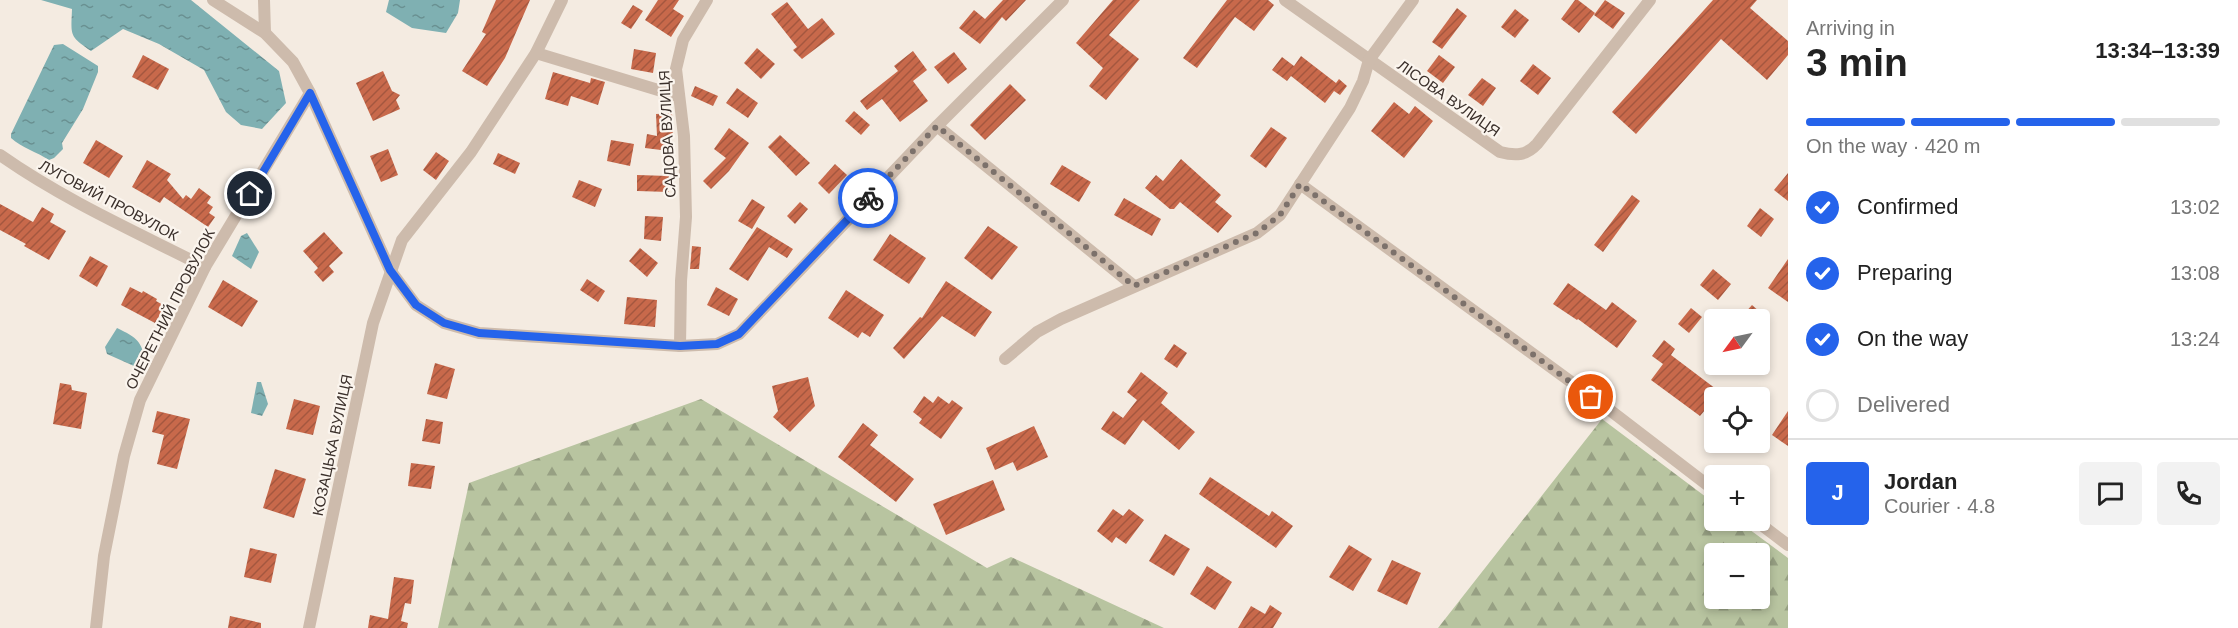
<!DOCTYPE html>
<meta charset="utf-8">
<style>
body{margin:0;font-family:Arial,sans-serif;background:#f2f2f2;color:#222;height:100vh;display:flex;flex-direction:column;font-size:22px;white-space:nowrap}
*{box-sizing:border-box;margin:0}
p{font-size:20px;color:#767676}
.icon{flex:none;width:33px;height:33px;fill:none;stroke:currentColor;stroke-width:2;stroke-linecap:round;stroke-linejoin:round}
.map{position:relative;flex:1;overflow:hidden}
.details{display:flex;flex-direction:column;background:#fff;width:450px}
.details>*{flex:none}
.needle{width:39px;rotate:237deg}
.controls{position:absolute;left:1704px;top:309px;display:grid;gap:12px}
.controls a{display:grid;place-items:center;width:66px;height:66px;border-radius:6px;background:#fff;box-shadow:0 3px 9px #0003;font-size:30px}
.pin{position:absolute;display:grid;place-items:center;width:51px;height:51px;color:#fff;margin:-26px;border:3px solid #fff;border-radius:50%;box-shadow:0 2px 6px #0007}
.courier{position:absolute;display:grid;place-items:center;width:60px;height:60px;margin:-30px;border:4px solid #2563eb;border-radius:50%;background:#fff;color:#222;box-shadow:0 2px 8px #0007}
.head em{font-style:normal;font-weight:800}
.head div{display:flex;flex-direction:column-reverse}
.head{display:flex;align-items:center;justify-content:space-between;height:102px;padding:0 18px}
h1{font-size:39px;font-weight:800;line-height:45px}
.bar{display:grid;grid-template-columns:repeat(4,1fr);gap:9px 6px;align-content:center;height:72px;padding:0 18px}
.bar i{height:8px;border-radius:4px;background:#e0e0e0}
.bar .active{background:#2563eb}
.bar p{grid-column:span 4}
.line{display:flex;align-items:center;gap:15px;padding:0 18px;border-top:2px solid #e0e0e0}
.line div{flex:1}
.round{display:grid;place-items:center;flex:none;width:63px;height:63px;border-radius:6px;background:#f2f2f2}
ol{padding:0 18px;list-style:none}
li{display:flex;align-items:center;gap:18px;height:66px}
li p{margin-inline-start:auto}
li .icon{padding:6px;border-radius:50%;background:#2563eb;color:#fff;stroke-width:4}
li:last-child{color:#767676}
li i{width:33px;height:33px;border:3px solid #e0e0e0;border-radius:50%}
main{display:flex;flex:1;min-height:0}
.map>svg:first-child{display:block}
.forest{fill:url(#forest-firs);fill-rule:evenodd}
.water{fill:url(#water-ripples)}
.building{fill:url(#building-hatch)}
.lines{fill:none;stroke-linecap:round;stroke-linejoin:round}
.street{stroke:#cdbbac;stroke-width:12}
.done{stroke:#7c716b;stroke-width:6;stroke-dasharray:0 10.8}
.route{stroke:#2563eb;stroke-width:8}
.labels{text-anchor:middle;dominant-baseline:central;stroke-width:4.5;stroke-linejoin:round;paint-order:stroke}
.street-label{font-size:15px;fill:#3b302b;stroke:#fbf5ee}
</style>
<main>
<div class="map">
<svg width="1788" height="628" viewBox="0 0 1788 628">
<defs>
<pattern id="forest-firs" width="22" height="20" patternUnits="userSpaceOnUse" patternTransform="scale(1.5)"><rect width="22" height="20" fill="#b8c4a0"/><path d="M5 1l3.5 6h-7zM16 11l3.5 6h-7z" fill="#97a083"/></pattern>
<pattern id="water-ripples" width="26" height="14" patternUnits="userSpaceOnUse" patternTransform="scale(1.5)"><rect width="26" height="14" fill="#7fb0b2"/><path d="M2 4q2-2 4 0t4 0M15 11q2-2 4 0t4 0" fill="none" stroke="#699091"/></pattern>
<pattern id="building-hatch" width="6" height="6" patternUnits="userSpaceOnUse" patternTransform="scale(1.5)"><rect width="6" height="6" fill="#c8694b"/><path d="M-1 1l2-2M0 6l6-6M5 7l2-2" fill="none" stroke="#a4573f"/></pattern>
</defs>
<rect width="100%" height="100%" fill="#f4ebe1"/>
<g class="forest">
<polygon points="701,399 987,568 1011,557 1164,628 438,628 469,483"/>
<path d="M 1602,419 L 1714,503 L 1714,520 L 1738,521 L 1788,558 L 1788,628 L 1438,628 ZM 1714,554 L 1760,554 L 1760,598 L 1714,598 Z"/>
</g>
<g class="water">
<path d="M 41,0 L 191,0 L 279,71 L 286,103 L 262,129 L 241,125 L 226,112 L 204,70 L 159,44 L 123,29 L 91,51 C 69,36 71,36 72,9 Z"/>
<polygon points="389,0 460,0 458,13 446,33 412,28 386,12"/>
<path d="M 63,44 L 98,66 L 98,72 L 83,109 L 62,143 L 63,149 L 54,158 L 49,160 C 37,152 22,148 11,138 L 11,134 L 54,45 Z"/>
<polygon points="247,233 259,252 251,269 232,256 241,236"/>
<path d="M 117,328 C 131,335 140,338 144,355 L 134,366 L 107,354 L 105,347 Z"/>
<polygon points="257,382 261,382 268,404 262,416 251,413"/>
</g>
<g class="building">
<polygon points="496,0 530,0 505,58 487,86 462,71 486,34 482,32"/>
<polygon points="658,0 679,0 673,9 684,16 671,37 645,20"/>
<polygon points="1003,0 1026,0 1006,21 1002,17 980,44 959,28 974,10 985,19"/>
<polygon points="1113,0 1140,0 1109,35 1139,59 1106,100 1089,86 1103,68 1076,43"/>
<polygon points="1227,0 1268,0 1274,5 1254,31 1235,17 1197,68 1183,58"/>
<polygon points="1575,0 1578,0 1595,13 1579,33 1561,19"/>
<polygon points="1605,0 1625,13 1613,29 1594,15"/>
<polygon points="1713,0 1757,0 1750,8 1788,41 1788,55 1767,80 1721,39 1636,134 1612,112"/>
<polygon points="787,2 808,29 822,18 835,34 802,59 793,50 797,47 771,14"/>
<polygon points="633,5 643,11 631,29 621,23"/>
<polygon points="1457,8 1467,16 1442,49 1432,42"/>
<polygon points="1515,9 1529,20 1515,38 1501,27"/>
<polygon points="757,48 775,64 761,79 744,63"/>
<polygon points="634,49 656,53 653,73 631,69"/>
<polygon points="913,51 927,70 913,81 928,101 900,122 882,99 867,110 860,101 898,71 894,66"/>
<polygon points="954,52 967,69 948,84 934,67"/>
<polygon points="143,55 169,69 158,90 132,77"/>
<polygon points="1439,55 1455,67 1443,83 1427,71"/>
<polygon points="1301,56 1336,83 1339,79 1347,86 1340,95 1334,91 1325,103 1291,76 1287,81 1272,70 1282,57 1294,66"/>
<polygon points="1533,64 1551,78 1538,95 1520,81"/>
<polygon points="383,71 392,91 400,95 396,100 400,109 373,121 356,83"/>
<polygon points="553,72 590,83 591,78 605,82 598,105 571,96 568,106 545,99"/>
<polygon points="1482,78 1496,88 1483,106 1468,95"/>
<polygon points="1010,84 1026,100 985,140 970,125"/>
<polygon points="695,86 718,96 713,106 691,96"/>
<polygon points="737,88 758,103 748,118 726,103"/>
<polygon points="1394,102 1409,114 1415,106 1433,121 1404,158 1371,131"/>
<polygon points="854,111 870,125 861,135 845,121"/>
<polygon points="672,113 673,131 669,151 645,148 647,134 657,136 656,114"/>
<polygon points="1271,127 1287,138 1266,168 1250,156"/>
<polygon points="729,128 749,143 729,171 711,189 703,181 726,158 714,149"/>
<polygon points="780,135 810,163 796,176 768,147"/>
<polygon points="96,140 123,156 109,178 83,163"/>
<polygon points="611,140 634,144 630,166 607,161"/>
<polygon points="388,149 398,175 381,182 370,156"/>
<polygon points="436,152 449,161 436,180 423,170"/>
<polygon points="498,153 520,163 515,174 493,164"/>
<polygon points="1181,159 1221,195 1215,202 1232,216 1218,233 1180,202 1174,209 1170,209 1145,188 1156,175 1163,181"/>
<polygon points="147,160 171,174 167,180 183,199 186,195 191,199 199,188 211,197 207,203 213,207 209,213 215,217 208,227 164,197 160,203 132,187"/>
<polygon points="835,164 847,175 829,194 818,183"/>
<polygon points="1062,165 1091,182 1079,202 1050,184"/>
<polygon points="1788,173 1788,201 1774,190"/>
<polygon points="637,175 669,176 669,192 637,191"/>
<polygon points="579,180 602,189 595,207 572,197"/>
<polygon points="1632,195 1640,201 1603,252 1594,245"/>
<polygon points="1124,198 1161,219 1152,236 1114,215"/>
<polygon points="752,199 765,207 752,229 738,221"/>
<polygon points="800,202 808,209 795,224 787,216"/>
<polygon points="0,204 33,222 42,207 54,214 50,222 66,231 49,260 24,246 26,244 0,230"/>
<polygon points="1760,208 1774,219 1761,237 1747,226"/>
<polygon points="645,216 663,217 661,241 644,239"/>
<polygon points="988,226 1018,247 992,280 964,258"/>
<polygon points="757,227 793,249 787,258 769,247 748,281 729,269"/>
<polygon points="324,232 343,253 329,266 334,272 323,282 314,272 318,268 303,251"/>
<polygon points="890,234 926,258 909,284 873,260"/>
<polygon points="692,246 701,247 699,269 690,269"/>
<polygon points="640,248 658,263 647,277 629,261"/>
<polygon points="90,256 108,266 97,287 79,276"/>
<polygon points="1788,259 1788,302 1768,288"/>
<polygon points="1713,269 1731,284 1718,300 1700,285"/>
<polygon points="587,279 605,291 598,302 580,290"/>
<polygon points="223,280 258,301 242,327 208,307"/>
<polygon points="946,281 992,312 975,337 942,316 904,359 893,348 920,317 922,318"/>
<polygon points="1568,283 1606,310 1612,302 1637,321 1617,348 1578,319 1577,320 1553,304"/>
<polygon points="130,287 142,293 143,291 157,299 156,301 165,306 155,323 121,305"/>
<polygon points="716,287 738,299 729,316 707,305"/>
<polygon points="846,290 884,315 870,337 862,332 858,338 828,318"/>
<polygon points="627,297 657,300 655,327 624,324"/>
<polygon points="1752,305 1769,320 1749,320 1744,314"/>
<polygon points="1691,308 1702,317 1689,333 1678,324"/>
<polygon points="1664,340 1675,349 1671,355 1720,392 1700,416 1651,380 1663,364 1652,356"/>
<polygon points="1174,344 1187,353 1177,368 1164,359"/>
<polygon points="435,363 455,369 447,399 427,394"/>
<polygon points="1141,372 1168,393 1161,403 1195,432 1179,450 1143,420 1125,445 1101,429 1113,411 1123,418 1137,400 1127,392"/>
<polygon points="808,377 815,406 790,432 773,417 778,411 772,386"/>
<polygon points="60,383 71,385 72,390 87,393 81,429 53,424"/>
<polygon points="924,396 933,403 938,396 949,404 952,400 963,408 941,439 919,423 922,419 913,412"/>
<polygon points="294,399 320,406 313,435 286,429"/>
<polygon points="157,411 190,419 177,469 157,464 164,435 152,432"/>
<polygon points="1788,411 1788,446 1772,435"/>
<polygon points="426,419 443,422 440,444 422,441"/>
<polygon points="863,423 878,435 870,445 914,479 896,502 838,457"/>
<polygon points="1034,426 1048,457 1017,471 1013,462 995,470 986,448"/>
<polygon points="411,463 435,466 431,489 408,486"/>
<polygon points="275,469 306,479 294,518 263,508"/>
<polygon points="1210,477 1269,516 1272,511 1293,526 1276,548 1199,494"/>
<polygon points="993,480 1005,510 946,535 933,504"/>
<polygon points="1113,509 1123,516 1129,509 1144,520 1126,544 1116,537 1112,543 1097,531"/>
<polygon points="1165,534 1190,549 1174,576 1149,561"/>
<polygon points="1349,545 1372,559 1353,591 1329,577"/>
<polygon points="250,548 277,554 271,583 244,577"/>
<polygon points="1392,560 1421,573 1407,605 1377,591"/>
<polygon points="1207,566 1232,582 1215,610 1190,594"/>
<polygon points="394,577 414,580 411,604 405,603 401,621 408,623 407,628 368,628 370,615 388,619"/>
<polygon points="1270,605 1282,613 1273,628 1238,628 1251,606 1265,614"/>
<polygon points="230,616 261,623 261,628 228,628"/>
</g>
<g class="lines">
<g class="street">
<polyline points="213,0 265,33 293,62 310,93 390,270 416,305 444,323 479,333 680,346 717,344 739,334 937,126 1063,0"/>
<polyline points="264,0 265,33"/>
<path d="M 1285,0 L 1500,152 C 1515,156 1526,156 1537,144 L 1650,0"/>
<polyline points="536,53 678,96"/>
<polyline points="937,126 1134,286"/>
<path d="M 0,155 C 64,200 136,232 205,267"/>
<polyline points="1300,184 1611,411 1714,490"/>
<polyline points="680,346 681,281 686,217 684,136 676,69 683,40 707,0"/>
<polyline points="1005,359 1037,332 1061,319 1257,233 1280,215 1350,108 1363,81 1369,60 1413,0"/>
<polyline points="1755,520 1788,545"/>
<polyline points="96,628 104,556 124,456 140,400 205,267 310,93"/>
<polyline points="309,628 373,323 402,240 471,152 536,53 562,0"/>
</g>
</g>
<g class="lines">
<polyline class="done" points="868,198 937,126 1134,286 1257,233 1280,215 1300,184 1591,397"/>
<polyline class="route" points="250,194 310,93 390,270 416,305 444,323 479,333 680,346 717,344 739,334 868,198"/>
</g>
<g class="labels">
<g class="street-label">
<text transform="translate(1449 98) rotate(35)">ЛІСОВА ВУЛИЦЯ</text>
<text transform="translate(667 134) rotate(-93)">САДОВА ВУЛИЦЯ</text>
<text transform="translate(109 200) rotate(28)">ЛУГОВИЙ ПРОВУЛОК</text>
<text transform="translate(170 309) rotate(-63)">ОЧЕРЕТНИЙ ПРОВУЛОК</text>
<text transform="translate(332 445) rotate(-78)">КОЗАЦЬКА ВУЛИЦЯ</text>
</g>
</g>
</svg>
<div class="controls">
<a><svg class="needle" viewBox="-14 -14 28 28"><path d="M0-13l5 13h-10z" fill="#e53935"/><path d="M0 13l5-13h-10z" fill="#767676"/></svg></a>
<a><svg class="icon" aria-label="locate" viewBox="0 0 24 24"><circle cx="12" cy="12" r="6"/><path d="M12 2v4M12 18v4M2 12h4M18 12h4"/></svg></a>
<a>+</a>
<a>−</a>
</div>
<div class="pin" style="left:1591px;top:397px;background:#ea580c"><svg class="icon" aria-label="bag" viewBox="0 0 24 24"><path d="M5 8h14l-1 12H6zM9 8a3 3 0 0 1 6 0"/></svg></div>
<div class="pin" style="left:250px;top:194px;background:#1f2937"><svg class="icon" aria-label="home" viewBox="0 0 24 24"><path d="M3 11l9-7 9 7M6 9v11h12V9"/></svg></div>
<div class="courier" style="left:868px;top:198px"><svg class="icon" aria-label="bike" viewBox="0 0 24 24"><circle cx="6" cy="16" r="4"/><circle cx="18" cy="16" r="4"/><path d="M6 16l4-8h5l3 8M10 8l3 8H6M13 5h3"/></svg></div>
</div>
<section class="details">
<div class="head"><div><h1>3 min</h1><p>Arriving in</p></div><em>13:34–13:39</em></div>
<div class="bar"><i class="active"></i><i class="active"></i><i class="active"></i><i></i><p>On the way · 420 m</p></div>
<ol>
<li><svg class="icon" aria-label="check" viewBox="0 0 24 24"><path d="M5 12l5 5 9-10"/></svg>Confirmed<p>13:02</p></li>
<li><svg class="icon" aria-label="check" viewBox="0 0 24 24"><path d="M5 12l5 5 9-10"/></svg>Preparing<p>13:08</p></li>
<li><svg class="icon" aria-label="check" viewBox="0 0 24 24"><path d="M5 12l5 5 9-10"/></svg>On the way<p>13:24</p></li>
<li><i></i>Delivered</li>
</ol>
<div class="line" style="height:108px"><b class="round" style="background:#2563eb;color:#fff">J</b><div><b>Jordan</b><p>Courier · 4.8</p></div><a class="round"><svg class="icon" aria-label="chat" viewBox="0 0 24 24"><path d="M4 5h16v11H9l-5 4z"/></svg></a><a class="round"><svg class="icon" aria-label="phone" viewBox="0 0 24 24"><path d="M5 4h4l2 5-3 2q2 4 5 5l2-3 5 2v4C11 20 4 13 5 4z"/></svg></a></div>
</section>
</main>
